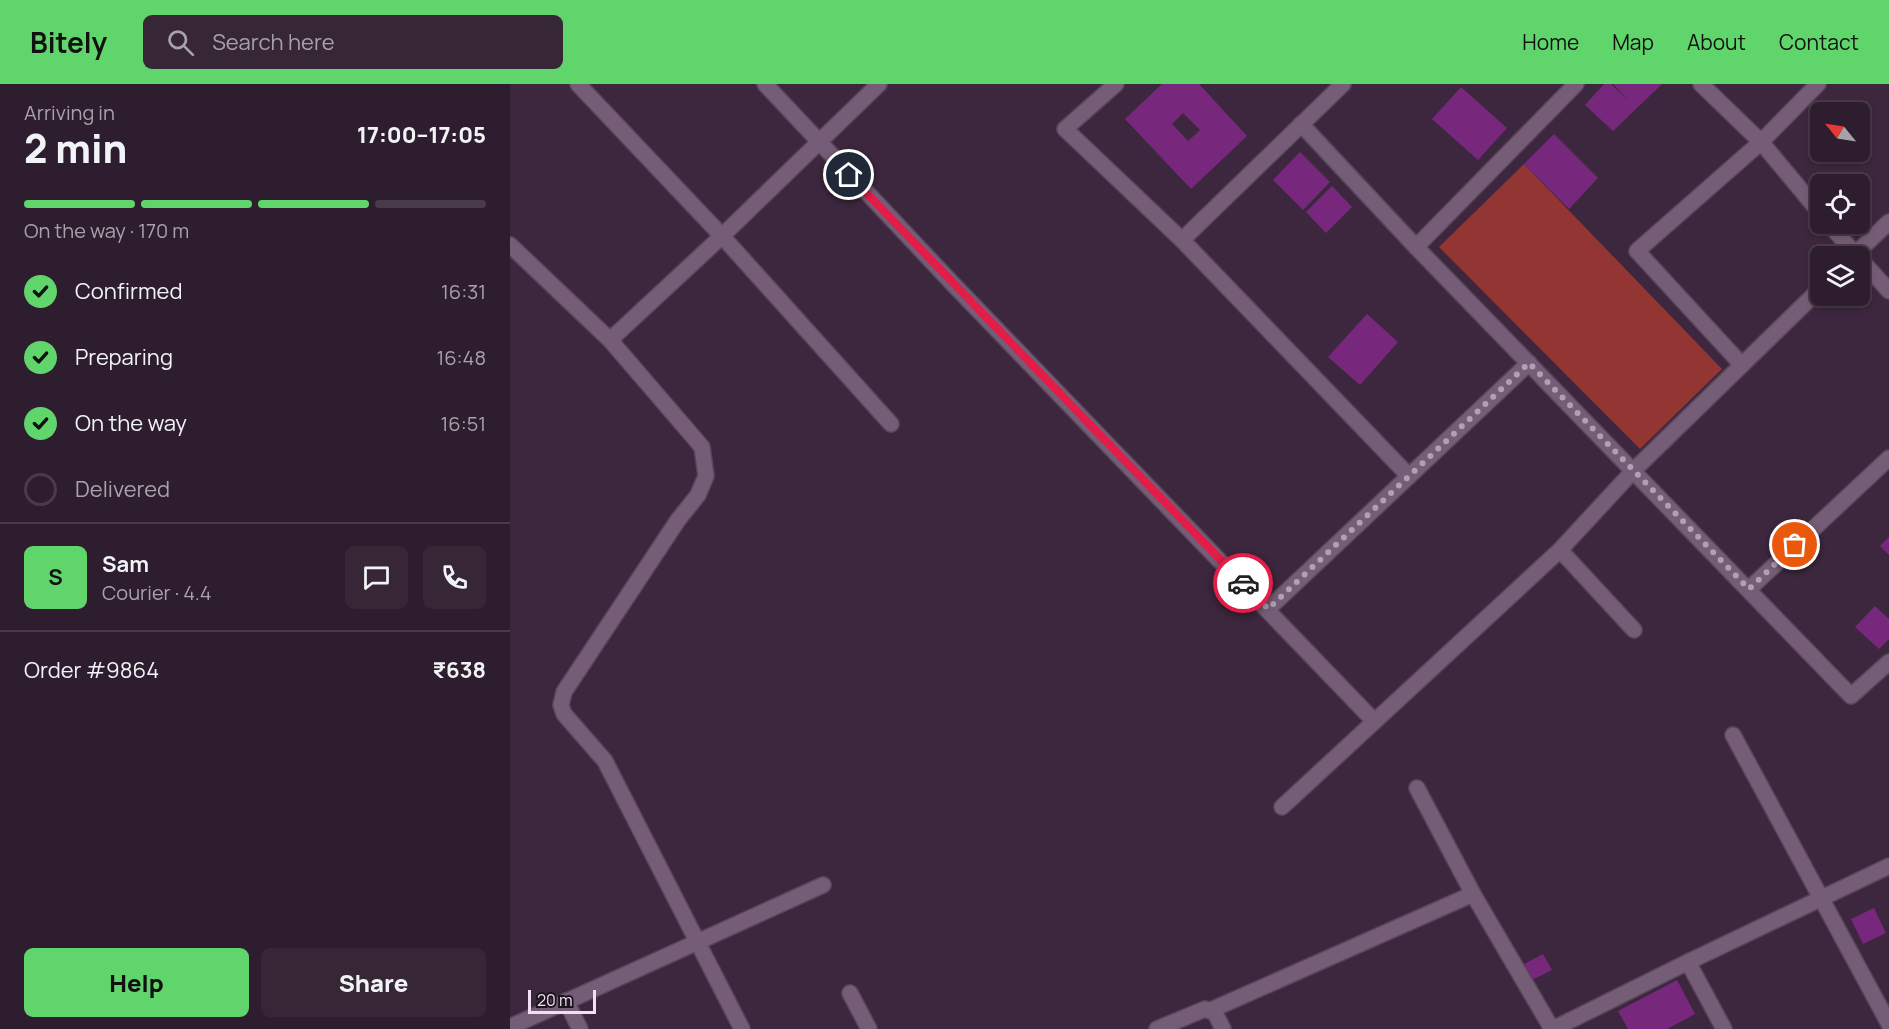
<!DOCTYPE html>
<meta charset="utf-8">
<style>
body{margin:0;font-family:Manrope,sans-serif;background:#362636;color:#f1f3f6;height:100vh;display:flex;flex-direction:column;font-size:22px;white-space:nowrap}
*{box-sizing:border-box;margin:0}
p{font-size:20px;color:#a7a2aa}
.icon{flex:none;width:33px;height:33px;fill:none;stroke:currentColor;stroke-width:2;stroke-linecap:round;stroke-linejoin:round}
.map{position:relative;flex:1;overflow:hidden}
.sheet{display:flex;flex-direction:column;background:#2e1d2e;width:510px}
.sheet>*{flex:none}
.needle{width:39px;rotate:300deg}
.buttons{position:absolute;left:1300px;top:18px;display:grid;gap:12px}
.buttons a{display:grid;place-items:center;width:60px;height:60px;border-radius:9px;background:#2e1d2e;box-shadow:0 3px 9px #0003,0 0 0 2px #493b4a;font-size:30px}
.scale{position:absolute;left:18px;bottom:15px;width:68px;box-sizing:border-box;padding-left:6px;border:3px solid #f0e1f0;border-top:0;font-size:16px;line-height:21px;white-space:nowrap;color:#f0e1f0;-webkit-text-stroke:4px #1e141e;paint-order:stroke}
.pin{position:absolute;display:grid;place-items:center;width:51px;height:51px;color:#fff;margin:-26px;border:3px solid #fff;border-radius:50%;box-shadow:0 2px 6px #0007}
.courier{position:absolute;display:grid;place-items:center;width:60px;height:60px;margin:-30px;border:4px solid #e11d48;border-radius:50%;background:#fff;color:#222;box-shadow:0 2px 8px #0007}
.summary em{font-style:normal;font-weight:800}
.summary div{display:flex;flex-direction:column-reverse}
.summary{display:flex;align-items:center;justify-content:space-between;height:102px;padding:0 24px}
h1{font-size:39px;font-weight:800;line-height:45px}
.bar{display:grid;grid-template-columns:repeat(4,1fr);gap:9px 6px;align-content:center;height:72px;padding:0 24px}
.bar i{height:8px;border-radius:4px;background:#493b4a}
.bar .on{background:#60d56b}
.bar p{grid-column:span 4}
.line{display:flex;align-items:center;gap:15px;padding:0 24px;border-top:2px solid #493b4a}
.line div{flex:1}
.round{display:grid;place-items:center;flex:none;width:63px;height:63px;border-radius:9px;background:#362636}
ol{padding:0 24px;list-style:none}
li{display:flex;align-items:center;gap:18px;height:66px}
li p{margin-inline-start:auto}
li .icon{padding:6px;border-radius:50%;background:#60d56b;color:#111;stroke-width:4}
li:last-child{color:#a7a2aa}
li i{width:33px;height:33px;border:3px solid #493b4a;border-radius:50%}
.cta{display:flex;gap:12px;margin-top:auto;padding:12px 24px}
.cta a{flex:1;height:69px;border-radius:9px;background:#60d56b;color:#111;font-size:24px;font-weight:800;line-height:69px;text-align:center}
.cta a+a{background:#362636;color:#f1f3f6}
header{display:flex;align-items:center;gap:36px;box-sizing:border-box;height:84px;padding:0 30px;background:#60d56b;color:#111}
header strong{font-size:28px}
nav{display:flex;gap:33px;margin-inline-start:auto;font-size:21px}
.search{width:420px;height:54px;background:#362636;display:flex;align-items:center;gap:15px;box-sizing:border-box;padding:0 21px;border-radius:9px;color:#a7a2aa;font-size:22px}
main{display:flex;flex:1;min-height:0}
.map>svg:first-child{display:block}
.green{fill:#933532}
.building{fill:#77277c;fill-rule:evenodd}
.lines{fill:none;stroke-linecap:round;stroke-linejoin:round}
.minor-casing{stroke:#584659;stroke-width:18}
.minor{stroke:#765d77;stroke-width:15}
.done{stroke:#b1a0b2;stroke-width:6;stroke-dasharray:0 10.8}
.route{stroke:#e11d48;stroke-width:8}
</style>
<header>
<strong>Bitely</strong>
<div class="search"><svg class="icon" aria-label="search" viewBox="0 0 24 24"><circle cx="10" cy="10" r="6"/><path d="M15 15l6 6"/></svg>Search here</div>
<nav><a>Home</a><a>Map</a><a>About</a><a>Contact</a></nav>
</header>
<main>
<section class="sheet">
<div class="summary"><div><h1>2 min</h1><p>Arriving in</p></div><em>17:00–17:05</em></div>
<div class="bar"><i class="on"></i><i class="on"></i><i class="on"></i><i></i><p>On the way · 170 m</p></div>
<ol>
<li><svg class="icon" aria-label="check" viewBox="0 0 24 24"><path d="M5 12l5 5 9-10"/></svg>Confirmed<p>16:31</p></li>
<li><svg class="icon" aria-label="check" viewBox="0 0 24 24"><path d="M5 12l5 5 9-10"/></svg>Preparing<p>16:48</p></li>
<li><svg class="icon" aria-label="check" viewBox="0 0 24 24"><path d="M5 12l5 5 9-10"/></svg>On the way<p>16:51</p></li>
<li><i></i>Delivered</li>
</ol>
<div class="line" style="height:108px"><b class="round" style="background:#60d56b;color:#111">S</b><div><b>Sam</b><p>Courier · 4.4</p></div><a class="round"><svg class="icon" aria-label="chat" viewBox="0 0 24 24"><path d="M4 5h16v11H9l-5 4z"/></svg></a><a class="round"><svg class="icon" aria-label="phone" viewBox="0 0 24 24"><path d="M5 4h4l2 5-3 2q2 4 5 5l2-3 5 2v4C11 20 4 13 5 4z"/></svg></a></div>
<div class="line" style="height:78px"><div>Order #9864</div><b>₹638</b></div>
<div class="cta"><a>Help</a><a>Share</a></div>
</section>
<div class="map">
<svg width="1379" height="945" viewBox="0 0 1379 945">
<rect width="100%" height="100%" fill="#3d273e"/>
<polygon class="green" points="1014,80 1212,285 1130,365 929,163"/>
<g class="building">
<path d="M 652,0 L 689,0 L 737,52 L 681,105 L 615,35 ZM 673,29 L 690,46 L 678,57 L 662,40 Z"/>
<polygon points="1094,0 1101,0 1119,17 1103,0 1152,0 1103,47 1075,21"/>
<polygon points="951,3 997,44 968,76 922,35"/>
<polygon points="1044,50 1088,94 1059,125 1014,80"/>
<polygon points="790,68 820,98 793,126 763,96"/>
<polygon points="822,102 842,123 816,149 796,128"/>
<polygon points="857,230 888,258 850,301 818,273"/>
<polygon points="1379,453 1379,471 1370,462"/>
<polygon points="1365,522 1379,535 1379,555 1369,565 1345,543"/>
<polygon points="1364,824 1376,849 1353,860 1341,835"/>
<polygon points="1033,870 1042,886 1022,896 1014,880"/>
<polygon points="1167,896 1185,930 1157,945 1118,945 1108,927"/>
</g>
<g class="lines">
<defs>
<g id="minor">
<polyline points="68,0 212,152 381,340"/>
<polyline points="255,0 442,199 864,637"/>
<polyline points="606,0 555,45 672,156 899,392"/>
<polyline points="1191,0 1251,58 1311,130"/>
<polyline points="791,40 906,163 1341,612 1379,578"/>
<polyline points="1319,140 1347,172"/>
<polyline points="672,156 833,0"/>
<polyline points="0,161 100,256 192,363 196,392 188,411 168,436 54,608 51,621 54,630 95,677 232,945"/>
<polyline points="906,163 1066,0"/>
<polyline points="1343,172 1379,138"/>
<polyline points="1350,175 1379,207"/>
<polyline points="100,256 212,152 369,0"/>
<polyline points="1232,281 1127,167 1251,58 1308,0"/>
<polyline points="1050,466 1124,546"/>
<polyline points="1239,505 1379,374"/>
<polyline points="758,525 1019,279"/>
<polyline points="1223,651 1379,940"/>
<polyline points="907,704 963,810"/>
<polyline points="772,723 1050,466 1124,386 1311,204"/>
<polyline points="1178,878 1214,945"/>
<polyline points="340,909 359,945"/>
<polyline points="56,917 70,945"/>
<polyline points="701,926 963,810 1042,945"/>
<polyline points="0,943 313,801"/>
<polyline points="647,945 695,925 705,929 713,945"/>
<polyline points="1043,945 1178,878 1379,782"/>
</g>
</defs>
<use href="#minor" class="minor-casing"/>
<use href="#minor" class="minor"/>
</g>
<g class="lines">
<polyline class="done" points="733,499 758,525 1019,279 1239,505 1285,461"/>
<polyline class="route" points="339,91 733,499"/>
</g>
</svg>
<div class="buttons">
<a><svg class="needle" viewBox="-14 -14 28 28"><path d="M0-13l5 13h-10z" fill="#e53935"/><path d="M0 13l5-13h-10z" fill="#a7a2aa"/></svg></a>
<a><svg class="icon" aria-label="locate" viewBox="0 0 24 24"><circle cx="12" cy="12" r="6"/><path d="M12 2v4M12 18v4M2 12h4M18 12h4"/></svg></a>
<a><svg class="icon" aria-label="layers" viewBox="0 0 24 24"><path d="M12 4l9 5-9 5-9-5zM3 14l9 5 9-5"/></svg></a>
</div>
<div class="scale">20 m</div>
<div class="pin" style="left:1285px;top:461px;background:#ea580c"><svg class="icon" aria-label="bag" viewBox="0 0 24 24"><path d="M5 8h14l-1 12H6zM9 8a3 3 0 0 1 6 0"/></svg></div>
<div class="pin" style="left:339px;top:91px;background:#1f2937"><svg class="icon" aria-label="home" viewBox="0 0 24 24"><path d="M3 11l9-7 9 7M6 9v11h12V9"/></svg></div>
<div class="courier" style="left:733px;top:499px"><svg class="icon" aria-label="car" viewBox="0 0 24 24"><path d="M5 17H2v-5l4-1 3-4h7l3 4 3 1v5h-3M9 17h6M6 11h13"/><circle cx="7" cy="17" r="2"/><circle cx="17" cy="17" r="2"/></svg></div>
</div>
</main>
